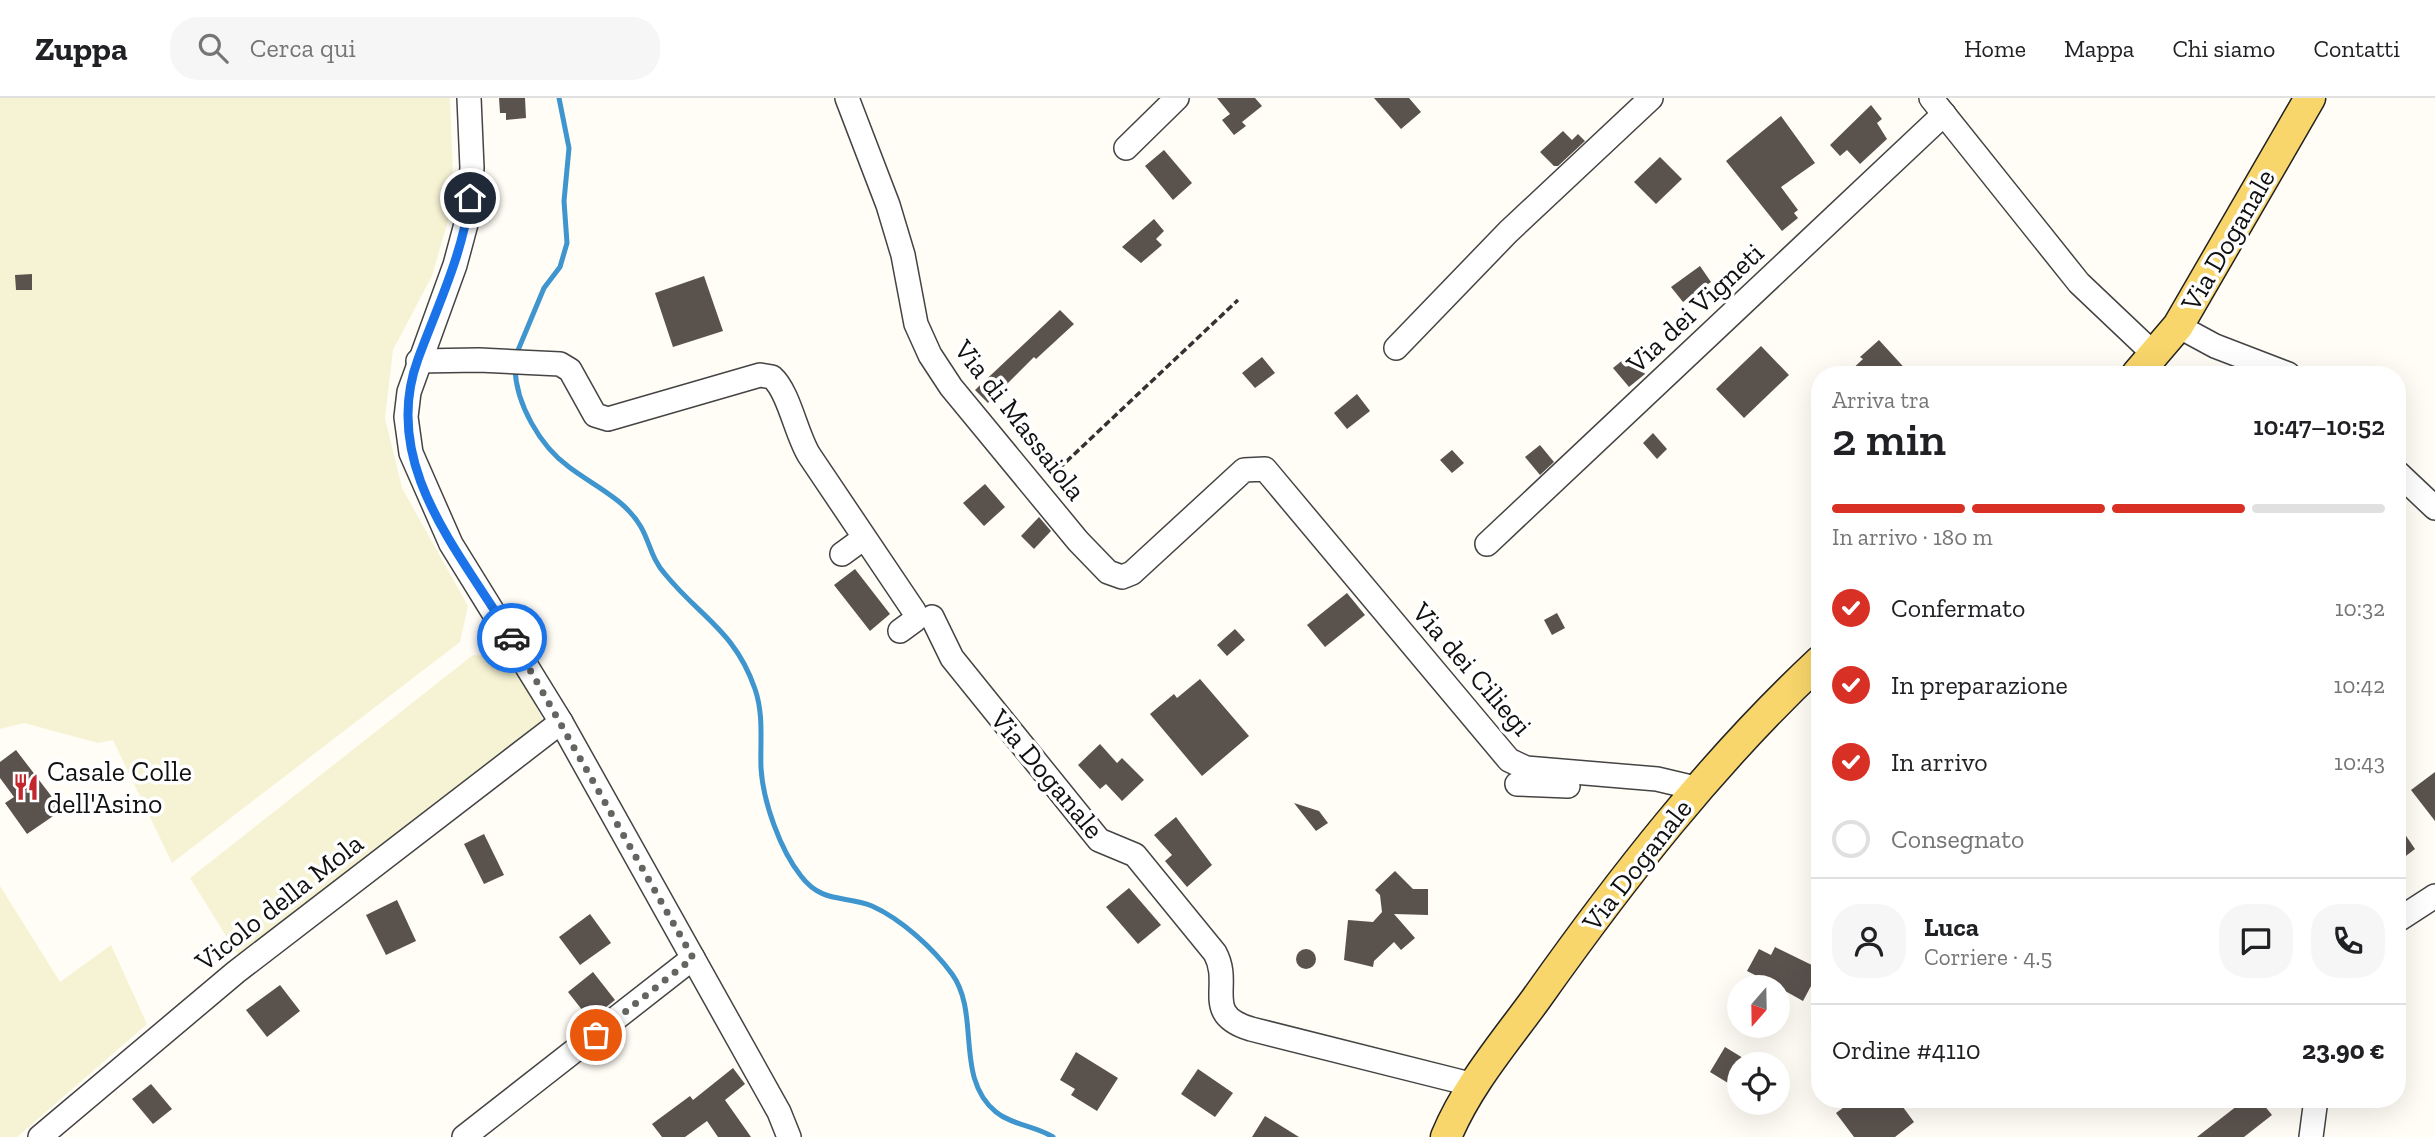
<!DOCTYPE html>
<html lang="it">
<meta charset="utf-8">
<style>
body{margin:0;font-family:"Zilla Slab",serif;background:#f6f6f6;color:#202124;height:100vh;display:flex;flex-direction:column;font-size:26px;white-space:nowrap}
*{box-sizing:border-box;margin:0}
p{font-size:23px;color:#757577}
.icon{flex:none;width:38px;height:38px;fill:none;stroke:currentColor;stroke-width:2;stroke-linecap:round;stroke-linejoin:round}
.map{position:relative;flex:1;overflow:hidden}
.side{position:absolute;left:1811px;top:268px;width:595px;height:742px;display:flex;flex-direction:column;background:#fff;border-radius:28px;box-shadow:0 7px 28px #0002}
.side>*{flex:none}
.needle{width:46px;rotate:200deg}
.tools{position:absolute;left:1727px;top:877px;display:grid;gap:14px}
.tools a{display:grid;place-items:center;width:63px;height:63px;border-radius:50%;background:#fff;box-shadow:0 7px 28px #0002;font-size:35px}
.pin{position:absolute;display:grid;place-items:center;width:60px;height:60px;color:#fff;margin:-30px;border:4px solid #fff;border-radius:50%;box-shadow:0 2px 7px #0007}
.courier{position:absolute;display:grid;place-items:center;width:70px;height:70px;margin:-35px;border:5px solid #1a73e8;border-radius:50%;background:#fff;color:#222;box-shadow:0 2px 9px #0007}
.headline em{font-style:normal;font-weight:600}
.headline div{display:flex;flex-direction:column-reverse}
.headline{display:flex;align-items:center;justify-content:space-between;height:119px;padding:0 21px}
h1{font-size:46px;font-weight:600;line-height:52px}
.bar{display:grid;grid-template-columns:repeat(4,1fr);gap:10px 7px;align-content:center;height:84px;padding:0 21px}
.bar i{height:9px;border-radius:5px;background:#e0e0e0}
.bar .active{background:#d93025}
.bar p{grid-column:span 4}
.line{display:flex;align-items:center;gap:18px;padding:0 21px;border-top:2px solid #e0e0e0}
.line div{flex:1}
.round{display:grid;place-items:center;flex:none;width:74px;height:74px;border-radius:28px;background:#f6f6f6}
ol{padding:0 21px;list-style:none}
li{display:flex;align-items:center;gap:21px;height:77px}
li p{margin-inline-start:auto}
li .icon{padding:7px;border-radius:50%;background:#d93025;color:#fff;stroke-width:4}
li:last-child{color:#757577}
li i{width:38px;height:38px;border:4px solid #e0e0e0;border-radius:50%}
header{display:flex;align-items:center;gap:42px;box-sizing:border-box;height:98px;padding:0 35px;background:#fff;border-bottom:2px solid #e0e0e0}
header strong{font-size:33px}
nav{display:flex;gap:38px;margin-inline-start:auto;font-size:24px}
.search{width:490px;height:63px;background:#f6f6f6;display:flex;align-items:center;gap:18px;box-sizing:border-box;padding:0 24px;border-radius:28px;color:#757577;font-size:26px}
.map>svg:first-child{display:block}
.farmland{fill:#f6f3d4}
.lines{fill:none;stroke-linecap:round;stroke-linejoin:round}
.stream{stroke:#3f96cf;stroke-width:5}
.building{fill:#5a524d}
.minor-casing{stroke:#444;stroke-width:26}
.major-casing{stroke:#222;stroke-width:33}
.path{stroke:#333;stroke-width:3.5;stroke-dasharray:7 3.5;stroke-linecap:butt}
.minor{stroke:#fff;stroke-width:23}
.major{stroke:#f9d66b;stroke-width:30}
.done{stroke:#646461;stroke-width:7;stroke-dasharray:0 12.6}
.route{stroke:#1a73e8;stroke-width:9}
.labels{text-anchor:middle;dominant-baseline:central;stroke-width:7;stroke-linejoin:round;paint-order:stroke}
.street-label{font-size:28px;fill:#111;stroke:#fff}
.poi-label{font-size:28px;fill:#111;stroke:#fff;text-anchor:start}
</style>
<header>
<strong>Zuppa</strong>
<div class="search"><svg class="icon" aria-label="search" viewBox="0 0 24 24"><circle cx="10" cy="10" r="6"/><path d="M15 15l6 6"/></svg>Cerca qui</div>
<nav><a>Home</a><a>Mappa</a><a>Chi siamo</a><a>Contatti</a></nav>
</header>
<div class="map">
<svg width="2435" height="1039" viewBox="0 0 2435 1039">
<rect width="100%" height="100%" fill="#fffdf5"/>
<g class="farmland">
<polygon points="0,0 450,0 454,102 432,178 393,252 385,320 402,390 468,508 460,544 172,765 113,642 98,645 24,625 0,631"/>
<polygon points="473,557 509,559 543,622 241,862 190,780"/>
<polygon points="0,788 60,884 111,847 147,926 17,1039 0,1039"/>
</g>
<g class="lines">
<g class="stream">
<polyline points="516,257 544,190 560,169 567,145 564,103 569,50 559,0"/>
<path d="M 515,270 C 516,306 540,348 569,369 C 594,388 625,401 641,429 C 650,445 652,462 665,476 C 700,519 735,533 755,591 C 764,617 760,644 761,670 C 763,703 780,752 801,778 C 822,806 845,797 872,808 C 901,821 933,850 952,876 C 981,916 954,980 996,1014 C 1012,1027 1035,1028 1053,1039"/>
</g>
</g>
<g class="building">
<polygon points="499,0 525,0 526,20 506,22 506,15 500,15"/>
<polygon points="1217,0 1255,0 1262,8 1242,24 1246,28 1234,37 1222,22 1230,16"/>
<polygon points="1374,0 1409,0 1421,14 1401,31"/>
<polygon points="1871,7 1882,21 1877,25 1887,41 1860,66 1847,52 1840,58 1830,47"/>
<polygon points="1781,18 1815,65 1781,89 1798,112 1794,115 1798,120 1782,133 1726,63"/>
<polygon points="1563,33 1572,42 1578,36 1585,43 1558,68 1554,68 1540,54"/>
<polygon points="1164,52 1192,85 1173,102 1145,68"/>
<polygon points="1660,59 1682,81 1656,106 1634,84"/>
<polygon points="1154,121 1164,133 1156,141 1162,147 1141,165 1122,149"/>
<polygon points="1700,168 1711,184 1683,204 1671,189"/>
<polygon points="32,176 32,192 16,192 15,177"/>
<polygon points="704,178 723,233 673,249 655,195"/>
<polygon points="1060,212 1074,226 1036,261 1034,259 988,305 975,292"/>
<polygon points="1879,242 1910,276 1847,276 1863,261 1860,259"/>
<polygon points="1761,248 1789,277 1744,320 1716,291"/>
<polygon points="1629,257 1645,276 1629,289 1613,270"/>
<polygon points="1262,259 1275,275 1255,290 1242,275"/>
<polygon points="1357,296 1370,313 1347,331 1334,315"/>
<polygon points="1653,335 1667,351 1657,361 1643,345"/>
<polygon points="1540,347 1554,364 1540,377 1525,359"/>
<polygon points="1452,352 1464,365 1452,375 1440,362"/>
<polygon points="985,386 1005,409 984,428 963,405"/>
<polygon points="1039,419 1051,433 1034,451 1021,438"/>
<polygon points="855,471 890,516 870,533 834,487"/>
<polygon points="1347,495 1365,517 1325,549 1307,527"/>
<polygon points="1557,515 1565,530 1552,537 1544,522"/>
<polygon points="1235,531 1245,542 1227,558 1217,547"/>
<polygon points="1200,581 1249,638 1202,678 1150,616 1174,596 1177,600"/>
<polygon points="1100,646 1117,665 1122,660 1144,682 1122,703 1106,686 1100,691 1078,667"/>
<polygon points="16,652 62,712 27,736 5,705 14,699 0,680 0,664"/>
<polygon points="2435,674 2435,723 2411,692"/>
<polygon points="1294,705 1319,713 1328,725 1316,733"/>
<polygon points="1176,719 1212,767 1187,789 1165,763 1172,757 1154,737"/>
<polygon points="2398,726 2415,751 2398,764"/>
<polygon points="484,736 504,777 484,786 464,746"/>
<polygon points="1395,773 1413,791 1428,791 1428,817 1394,816 1415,840 1401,852 1394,844 1374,863 1373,869 1344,862 1348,822 1373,824 1382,814 1380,797 1375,792"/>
<polygon points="1129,790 1161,827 1138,846 1106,809"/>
<polygon points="397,802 416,843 386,857 366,817"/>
<polygon points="590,816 611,845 580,867 559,839"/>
<polygon points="1775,849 1820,871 1803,903 1778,889 1753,889 1759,879 1747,873 1759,851 1771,857"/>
<circle cx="1306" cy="861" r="10"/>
<polygon points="593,874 615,902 590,922 568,894"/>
<polygon points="280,887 300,913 267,939 246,912"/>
<polygon points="1725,949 1743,960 1728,985 1710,974"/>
<polygon points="1076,954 1118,980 1097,1013 1071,997 1075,991 1060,982"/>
<polygon points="733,970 745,986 725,1002 751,1039 718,1039 707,1023 685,1039 662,1039 652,1026 690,998 693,1002"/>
<polygon points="1198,971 1233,995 1215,1019 1181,996"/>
<polygon points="151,986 172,1011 153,1026 132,1001"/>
<polygon points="1855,1001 1897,1001 1914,1024 1895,1039 1854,1039 1836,1015"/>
<polygon points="2246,1001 2259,1001 2272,1017 2244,1039 2197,1039"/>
<polygon points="1265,1018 1299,1039 1252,1039"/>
</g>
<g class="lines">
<defs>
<g id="minor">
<polyline points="469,0 472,70 466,126 455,167 409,294 406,319 411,355 451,446 561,624 779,1014 789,1039"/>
<polyline points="847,0 888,107 903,157 916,226 930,257 951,289 1078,443 1108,474 1122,479 1132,475 1244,372 1265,371 1509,662 1526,670 1657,681 1695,690"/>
<polyline points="1931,0 2079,185 2156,258"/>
<polyline points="1126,50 1177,0"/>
<polyline points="2178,228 2215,248 2288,276"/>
<polyline points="1396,250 1508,134 1651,0"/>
<path d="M 418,263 L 479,262 L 560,266 L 570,272 L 595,317 L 608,321 L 760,277 L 772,279 C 789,294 796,336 809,357 L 914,513 L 915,522 L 900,533"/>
<polyline points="2398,375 2435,410"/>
<polyline points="1487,446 1944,16"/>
<polyline points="842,456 864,440"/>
<path d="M 932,519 L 952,560 L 1099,742 L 1135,757 L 1215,855 C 1233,888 1201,916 1251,931 L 1474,987"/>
<polyline points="1517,686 1568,688"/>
<polyline points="2398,822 2435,798"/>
<polyline points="40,1039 236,874 561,624"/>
<polyline points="464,1039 693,860"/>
<polyline points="2311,1039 2316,1001"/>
</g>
<g id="major">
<polyline points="2137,276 2178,228 2310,0"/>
<path d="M 1446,1039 C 1467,988 1504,945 1536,901 C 1621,781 1712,664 1820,563"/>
</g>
</defs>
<use href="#minor" class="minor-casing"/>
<use href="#major" class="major-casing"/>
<polyline class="path" points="1051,378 1238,202"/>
<use href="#minor" class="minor"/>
<use href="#major" class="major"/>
</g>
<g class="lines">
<polyline class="done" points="512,540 693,860 596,937"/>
<path class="route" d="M 470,100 C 462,158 438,207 418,261 C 379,367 461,455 512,540"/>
</g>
<defs>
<symbol id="restaurant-bare" viewBox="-9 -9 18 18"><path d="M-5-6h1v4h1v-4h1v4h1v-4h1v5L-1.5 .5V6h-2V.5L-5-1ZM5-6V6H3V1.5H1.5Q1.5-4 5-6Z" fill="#c4262e" stroke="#fff" stroke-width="2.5" paint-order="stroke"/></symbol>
</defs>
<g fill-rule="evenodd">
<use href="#restaurant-bare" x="7" y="670" width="38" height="38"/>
</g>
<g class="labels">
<g class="street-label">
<text transform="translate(2228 142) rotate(-60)">Via Doganale</text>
<text transform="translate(1695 210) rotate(-43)">Via dei Vigneti</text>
<text transform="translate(1020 322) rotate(52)">Via di Massaiola</text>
<text transform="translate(1472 571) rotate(49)">Via dei Ciliegi</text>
<text transform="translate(1047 676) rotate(50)">Via Doganale</text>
<text transform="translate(1637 767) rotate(-52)">Via Doganale</text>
<text transform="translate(279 804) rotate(-38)">Vicolo della Mola</text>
</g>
<g class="poi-label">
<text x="47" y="673">Casale Colle<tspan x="47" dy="32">dell'Asino</tspan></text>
</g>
</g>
</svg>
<div class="tools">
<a><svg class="needle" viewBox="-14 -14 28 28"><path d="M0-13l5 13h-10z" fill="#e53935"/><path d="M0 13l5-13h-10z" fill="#757577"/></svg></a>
<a><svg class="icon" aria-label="locate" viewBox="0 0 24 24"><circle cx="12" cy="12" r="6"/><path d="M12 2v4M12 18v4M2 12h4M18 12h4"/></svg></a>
</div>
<div class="pin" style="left:596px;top:937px;background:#ea580c"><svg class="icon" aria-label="bag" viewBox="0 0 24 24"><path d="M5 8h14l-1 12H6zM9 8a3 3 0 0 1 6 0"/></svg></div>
<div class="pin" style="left:470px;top:100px;background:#1f2937"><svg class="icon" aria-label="home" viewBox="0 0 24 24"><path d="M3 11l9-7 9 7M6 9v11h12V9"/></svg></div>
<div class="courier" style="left:512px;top:540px"><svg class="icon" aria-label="car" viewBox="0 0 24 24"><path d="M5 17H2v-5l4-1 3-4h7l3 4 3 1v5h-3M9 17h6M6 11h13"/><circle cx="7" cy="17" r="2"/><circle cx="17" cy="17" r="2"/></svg></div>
<section class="side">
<div class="headline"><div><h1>2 min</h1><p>Arriva tra</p></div><em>10:47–10:52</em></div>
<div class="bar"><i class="active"></i><i class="active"></i><i class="active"></i><i></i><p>In arrivo · 180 m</p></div>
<ol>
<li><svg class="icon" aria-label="check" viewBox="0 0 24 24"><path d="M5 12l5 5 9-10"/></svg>Confermato<p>10:32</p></li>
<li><svg class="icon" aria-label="check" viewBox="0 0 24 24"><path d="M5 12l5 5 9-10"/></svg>In preparazione<p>10:42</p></li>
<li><svg class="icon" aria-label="check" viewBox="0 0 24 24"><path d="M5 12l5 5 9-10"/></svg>In arrivo<p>10:43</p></li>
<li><i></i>Consegnato</li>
</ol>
<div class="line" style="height:126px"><a class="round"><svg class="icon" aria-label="person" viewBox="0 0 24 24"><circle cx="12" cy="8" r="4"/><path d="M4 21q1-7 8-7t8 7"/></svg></a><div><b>Luca</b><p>Corriere · 4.5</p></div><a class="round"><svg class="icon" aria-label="chat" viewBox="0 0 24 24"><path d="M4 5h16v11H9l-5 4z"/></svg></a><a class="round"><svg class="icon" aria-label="phone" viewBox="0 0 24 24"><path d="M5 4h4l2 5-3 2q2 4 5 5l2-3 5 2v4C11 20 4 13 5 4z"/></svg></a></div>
<div class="line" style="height:91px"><div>Ordine #4110</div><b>23.90 €</b></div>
</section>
</div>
